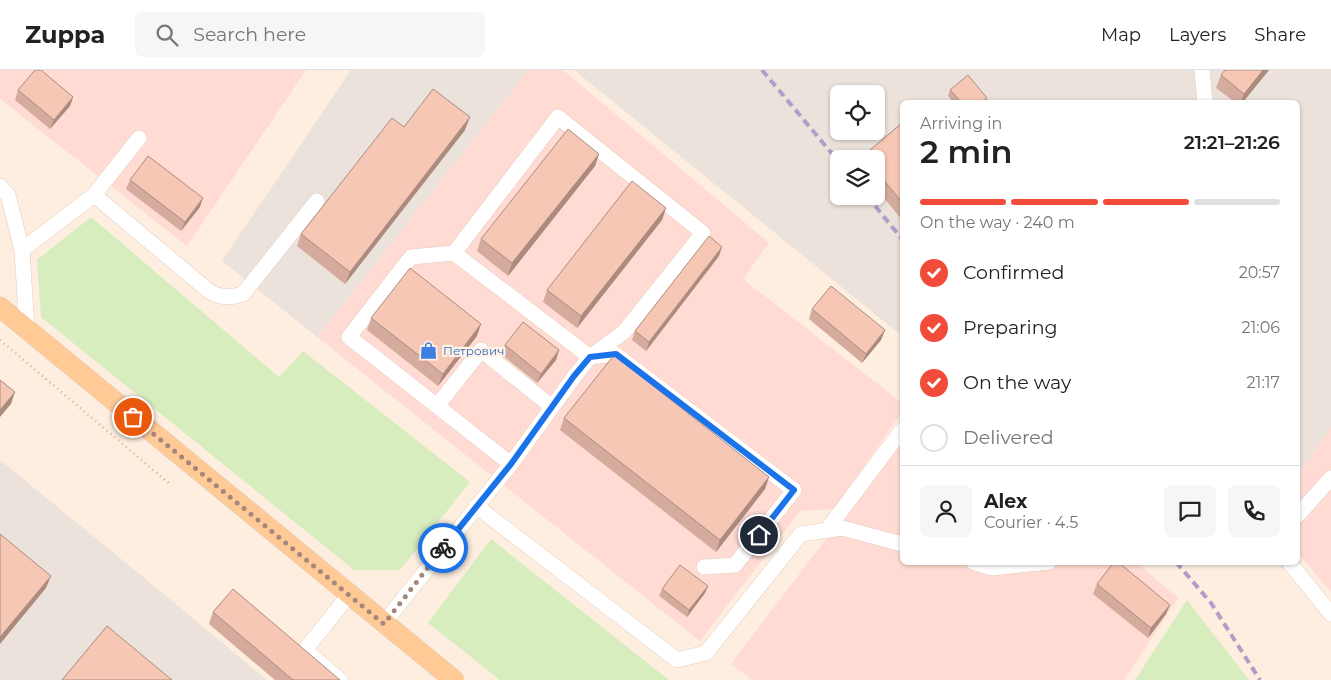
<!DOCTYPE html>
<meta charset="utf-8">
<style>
body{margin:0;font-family:Montserrat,sans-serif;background:#f6f6f6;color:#222;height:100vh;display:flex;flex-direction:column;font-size:19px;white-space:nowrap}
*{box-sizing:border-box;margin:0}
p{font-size:16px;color:#767676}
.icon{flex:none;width:28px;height:28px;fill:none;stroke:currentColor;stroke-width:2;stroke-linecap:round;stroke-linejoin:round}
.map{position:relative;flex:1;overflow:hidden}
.panel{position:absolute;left:900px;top:30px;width:400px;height:465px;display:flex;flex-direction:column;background:#fff;border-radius:8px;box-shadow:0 1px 4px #0004}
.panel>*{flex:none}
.buttons{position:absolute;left:830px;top:15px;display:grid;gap:10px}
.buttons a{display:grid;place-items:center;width:55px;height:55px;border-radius:8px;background:#fff;box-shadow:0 1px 4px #0004;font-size:25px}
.pin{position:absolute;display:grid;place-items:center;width:42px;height:42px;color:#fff;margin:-21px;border:2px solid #fff;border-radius:50%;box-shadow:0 1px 5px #0007}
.courier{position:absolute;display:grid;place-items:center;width:50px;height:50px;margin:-25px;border:4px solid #1a73e8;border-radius:50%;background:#fff;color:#222;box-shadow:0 1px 6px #0007}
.headline em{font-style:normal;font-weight:600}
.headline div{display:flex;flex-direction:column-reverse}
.headline{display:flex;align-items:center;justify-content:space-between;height:85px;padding:0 20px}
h1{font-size:32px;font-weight:600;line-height:38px}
.bar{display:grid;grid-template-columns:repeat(4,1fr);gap:8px 5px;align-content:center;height:60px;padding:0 20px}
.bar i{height:6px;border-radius:4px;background:#e0e0e0}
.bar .selected{background:#f34b3a}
.bar p{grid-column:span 4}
.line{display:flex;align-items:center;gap:12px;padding:0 20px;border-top:1px solid #e0e0e0}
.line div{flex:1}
.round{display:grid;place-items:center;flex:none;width:52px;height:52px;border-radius:8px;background:#f6f6f6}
ol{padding:0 20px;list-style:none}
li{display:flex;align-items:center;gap:15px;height:55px}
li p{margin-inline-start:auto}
li .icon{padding:5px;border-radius:50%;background:#f34b3a;color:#fff;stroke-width:4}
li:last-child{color:#767676}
li i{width:28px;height:28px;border:2px solid #e0e0e0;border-radius:50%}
header{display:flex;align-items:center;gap:30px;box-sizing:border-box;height:70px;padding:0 25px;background:#fff;border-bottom:1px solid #e0e0e0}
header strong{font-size:24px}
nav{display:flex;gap:28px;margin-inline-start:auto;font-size:18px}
.search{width:350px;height:45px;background:#f6f6f6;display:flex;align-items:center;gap:12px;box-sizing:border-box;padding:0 18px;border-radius:8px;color:#767676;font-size:19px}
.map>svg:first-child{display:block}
.commercial{fill:#ffdbd3}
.industrial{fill:#ece2dc;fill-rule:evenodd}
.green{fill:#d7edbe}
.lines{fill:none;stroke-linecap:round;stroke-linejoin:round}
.minor-casing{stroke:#e5cbbe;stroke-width:16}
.major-casing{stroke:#d9cecb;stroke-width:21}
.path{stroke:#dbaa99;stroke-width:2.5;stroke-dasharray:1 4;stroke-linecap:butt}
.minor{stroke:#fff;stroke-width:15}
.major{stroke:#ffca96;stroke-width:20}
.rail{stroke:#af9ec8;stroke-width:4;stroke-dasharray:8 5;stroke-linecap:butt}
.wall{fill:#d4ab9c}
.shaded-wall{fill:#ac8b7f}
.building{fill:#f6c7b5;stroke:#ac8b7f}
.done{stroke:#a6877b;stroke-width:5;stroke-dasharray:0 9}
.route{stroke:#1a73e8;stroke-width:6}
.labels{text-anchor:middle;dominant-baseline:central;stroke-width:4.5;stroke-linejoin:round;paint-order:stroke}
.shop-label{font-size:12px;fill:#366cbe;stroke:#fff3e8;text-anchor:start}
</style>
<header>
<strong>Zuppa</strong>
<div class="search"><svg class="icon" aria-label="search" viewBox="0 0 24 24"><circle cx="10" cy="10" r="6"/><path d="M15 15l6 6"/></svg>Search here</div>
<nav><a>Map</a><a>Layers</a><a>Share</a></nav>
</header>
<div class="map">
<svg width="1331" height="610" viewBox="0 0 1331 610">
<rect width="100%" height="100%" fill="#feeee0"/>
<g class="commercial">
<polygon points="0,0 306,0 187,176 0,29"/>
<polygon points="529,0 563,0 769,173 743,209 902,333 902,342 834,439 800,441 700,571 317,267"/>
<polygon points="1331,357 1331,522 1298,483 1298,405"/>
<polygon points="902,369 902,492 1137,493 1178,528 1124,610 752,610 731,594"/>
</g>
<g class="industrial">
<polygon points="351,0 529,0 317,267 222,191"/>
<path d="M 574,0 L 1331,0 L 1331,357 L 1298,405 L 1298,32 L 902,32 L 902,266 ZM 839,24 L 876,24 L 876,61 L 839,61 ZM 839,89 L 876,89 L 876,126 L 839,126 Z"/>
<polygon points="0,390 153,515 267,610 0,610"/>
</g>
<g class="green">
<polygon points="91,147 279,307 303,281 470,412 400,500 354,500 41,247 37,190"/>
<polygon points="491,469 669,610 500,610 428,553"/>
<polygon points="1187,530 1249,610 1135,610"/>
</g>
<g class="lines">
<defs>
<g id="minor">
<polyline points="1202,0 1205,32"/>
<polyline points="0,116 8,125 22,180 27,260"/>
<polyline points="94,125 139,68"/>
<path d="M 22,180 L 94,125 L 210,222 C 222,228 230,228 243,224 L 317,131"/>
<polyline points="454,183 411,187 349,267 511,394"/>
<polyline points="437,336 481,280 552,337"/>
<polyline points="476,436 677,590 706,583 801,464 842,458 902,474"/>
<polyline points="1298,445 1331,408"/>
<polyline points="826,461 902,360"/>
<polyline points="973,492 992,498 1049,492"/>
<polyline points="1289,492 1331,544"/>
<polyline points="384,553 511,394 574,307 590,287 624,262 703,163 558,47 454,183 590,287 615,284 794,420 735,495 704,497"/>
<polyline points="340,610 305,580 349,525"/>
</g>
<polyline id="major" points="0,237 454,610"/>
</defs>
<use href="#minor" class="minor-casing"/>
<use href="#major" class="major-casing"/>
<polyline class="path" points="0,270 171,415"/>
<use href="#minor" class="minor"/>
<use href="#major" class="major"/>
<g class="rail">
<polyline points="762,0 839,92"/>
<polyline points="867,126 902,169"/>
<polyline points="1176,492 1211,533 1260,610"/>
</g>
</g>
<g class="wall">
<polygon points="1225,0 1269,0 1243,32 1235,32 1216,18 1221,5"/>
<polygon points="18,20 73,27 70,36 50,59 15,30"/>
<polygon points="950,20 987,28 986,32 953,32 948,26"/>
<polygon points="902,53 902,150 876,118 876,89 862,89 863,86"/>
<polygon points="404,57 465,60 345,214 297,176 301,164"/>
<polygon points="599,84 595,96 508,206 477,181 481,169"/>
<polygon points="130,110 200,137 181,161 126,119"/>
<polygon points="666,138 662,150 577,258 543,232 547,220"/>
<polygon points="719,186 646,281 632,270 635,261"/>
<polygon points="812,239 885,260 881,270 862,293 809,249"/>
<polygon points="371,248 477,266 438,316 367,260"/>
<polygon points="505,275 559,280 556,290 537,313 501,284"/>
<polygon points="564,348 769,407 765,419 716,482 560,360"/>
<polygon points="1097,514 1170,535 1166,544 1148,568 1093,524"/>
<polygon points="708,516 705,523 687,547 659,526 662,519"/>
<polygon points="213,542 340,610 275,610 209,554"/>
</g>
<g class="shaded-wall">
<polygon points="1263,0 1269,0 1243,32 1241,32 1244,24"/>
<polygon points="73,27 70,36 50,59 54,50"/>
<polygon points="470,47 465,60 345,214 350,202"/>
<polygon points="599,84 595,96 508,206 512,193"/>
<polygon points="203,128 200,137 181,161 185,152"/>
<polygon points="666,138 662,150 577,258 581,246"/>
<polygon points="722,177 719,186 646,281 649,272"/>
<polygon points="481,254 477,266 438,316 443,304"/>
<polygon points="885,260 881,270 862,293 866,284"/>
<polygon points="559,280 556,290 537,313 541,304"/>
<polygon points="15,322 11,334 0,347 0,340"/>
<polygon points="769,407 765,419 716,482 720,470"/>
<polygon points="51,506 46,518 0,574 0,567"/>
<polygon points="708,516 705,523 687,547 689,540"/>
<polygon points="1170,535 1166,544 1148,568 1151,558"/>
</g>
<g class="building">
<polygon points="35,0 41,0 73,27 54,50 18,20"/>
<polygon points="1225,0 1263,0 1244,24 1221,5"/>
<polygon points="968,5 987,28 982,32 961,32 950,20"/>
<polygon points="433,19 470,47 350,202 301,164 392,48 404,57"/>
<polygon points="902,53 902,132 876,101 876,89 866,89 863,86"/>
<polygon points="568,59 599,84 512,193 481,169"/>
<polygon points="148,86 203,128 185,152 130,110"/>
<polygon points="632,111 666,138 581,246 547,220"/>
<polygon points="709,166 722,177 649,272 635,261"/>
<polygon points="410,198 481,254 443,304 371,248"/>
<polygon points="831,216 885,260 866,284 812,239"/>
<polygon points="523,252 559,280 541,304 505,275"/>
<polygon points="614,285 769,407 720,470 564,348"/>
<polygon points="0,310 15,322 0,340"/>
<polygon points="0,464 51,506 0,567"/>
<polygon points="1114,492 1118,492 1170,535 1151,558 1097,514"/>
<polygon points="680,495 708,516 689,540 662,519"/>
<polygon points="233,519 340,610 293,610 213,542"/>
<polygon points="107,556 172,610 62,610"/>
</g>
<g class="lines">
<polyline class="done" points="133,347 384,554 443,478"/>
<polyline class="route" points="443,478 511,394 574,306 590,287 616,284 794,420 759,465"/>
</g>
<defs>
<symbol id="shop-bare" viewBox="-9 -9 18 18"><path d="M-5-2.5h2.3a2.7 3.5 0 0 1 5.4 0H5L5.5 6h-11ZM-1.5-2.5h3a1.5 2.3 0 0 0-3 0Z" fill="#3f7fe0" stroke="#fff3e8" stroke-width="2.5" paint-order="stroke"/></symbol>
</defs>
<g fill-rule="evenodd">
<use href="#shop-bare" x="416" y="268" width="25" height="25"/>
</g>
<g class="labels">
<g class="shop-label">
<text x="443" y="280">Петрович</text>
</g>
</g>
</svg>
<div class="buttons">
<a><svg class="icon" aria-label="locate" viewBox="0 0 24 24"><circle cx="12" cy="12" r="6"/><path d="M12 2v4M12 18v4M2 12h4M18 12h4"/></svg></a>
<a><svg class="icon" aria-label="layers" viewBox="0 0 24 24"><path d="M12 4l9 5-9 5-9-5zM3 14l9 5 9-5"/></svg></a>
</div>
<div class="pin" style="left:133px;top:347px;background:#ea580c"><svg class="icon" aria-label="bag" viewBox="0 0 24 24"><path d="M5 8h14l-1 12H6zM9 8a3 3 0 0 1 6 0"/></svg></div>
<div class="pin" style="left:759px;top:465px;background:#1f2937"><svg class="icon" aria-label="home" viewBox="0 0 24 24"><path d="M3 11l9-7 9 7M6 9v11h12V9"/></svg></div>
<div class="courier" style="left:443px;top:478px"><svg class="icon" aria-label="bike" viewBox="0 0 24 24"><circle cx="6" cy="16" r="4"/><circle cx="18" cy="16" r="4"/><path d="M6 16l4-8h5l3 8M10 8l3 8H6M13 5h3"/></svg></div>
<section class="panel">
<div class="headline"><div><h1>2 min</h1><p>Arriving in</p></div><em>21:21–21:26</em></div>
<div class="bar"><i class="selected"></i><i class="selected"></i><i class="selected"></i><i></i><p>On the way · 240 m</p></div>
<ol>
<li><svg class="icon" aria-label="check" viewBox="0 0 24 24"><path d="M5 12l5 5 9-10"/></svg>Confirmed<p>20:57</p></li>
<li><svg class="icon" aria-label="check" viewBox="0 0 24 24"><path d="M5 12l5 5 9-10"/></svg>Preparing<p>21:06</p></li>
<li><svg class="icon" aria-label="check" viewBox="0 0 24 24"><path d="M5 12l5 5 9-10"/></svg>On the way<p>21:17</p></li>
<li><i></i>Delivered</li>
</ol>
<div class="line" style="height:90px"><a class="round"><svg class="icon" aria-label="person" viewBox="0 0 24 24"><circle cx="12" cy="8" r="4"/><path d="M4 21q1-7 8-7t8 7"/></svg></a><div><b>Alex</b><p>Courier · 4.5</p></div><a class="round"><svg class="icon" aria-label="chat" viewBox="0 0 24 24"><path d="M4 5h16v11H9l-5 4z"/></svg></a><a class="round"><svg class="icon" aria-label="phone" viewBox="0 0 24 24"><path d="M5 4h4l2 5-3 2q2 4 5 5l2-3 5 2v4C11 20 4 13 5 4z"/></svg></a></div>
</section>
</div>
